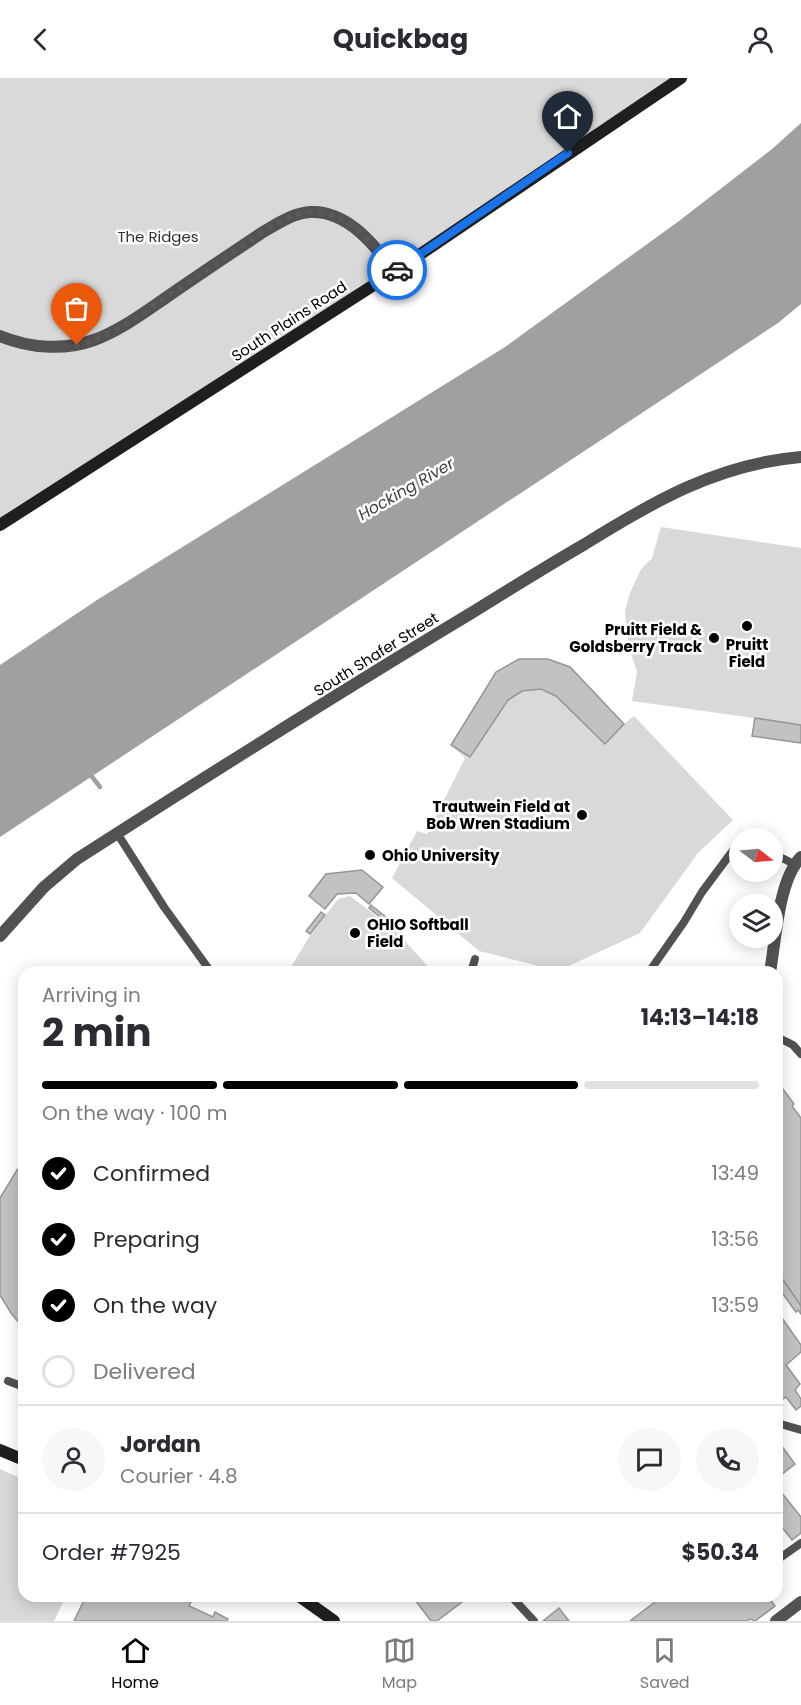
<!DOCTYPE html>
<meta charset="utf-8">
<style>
body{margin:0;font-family:Poppins,sans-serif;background:#f7f7f7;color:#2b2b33;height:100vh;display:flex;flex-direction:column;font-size:22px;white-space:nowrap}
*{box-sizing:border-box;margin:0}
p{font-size:20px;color:#7c7c81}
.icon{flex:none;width:33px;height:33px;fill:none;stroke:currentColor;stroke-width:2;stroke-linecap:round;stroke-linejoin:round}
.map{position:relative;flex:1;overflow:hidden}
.drawer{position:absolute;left:18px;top:888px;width:765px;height:636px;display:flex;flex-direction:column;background:#fff;border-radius:18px;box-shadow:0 3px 15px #0003}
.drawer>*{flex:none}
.needle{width:39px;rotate:106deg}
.tools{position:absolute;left:729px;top:750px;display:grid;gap:12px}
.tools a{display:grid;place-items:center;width:54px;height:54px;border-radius:50%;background:#fff;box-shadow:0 3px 15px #0003;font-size:30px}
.pin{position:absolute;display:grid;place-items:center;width:51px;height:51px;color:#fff;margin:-62px -26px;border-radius:50% 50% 50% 0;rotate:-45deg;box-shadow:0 0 6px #0007}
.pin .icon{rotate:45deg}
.courier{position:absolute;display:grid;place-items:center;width:60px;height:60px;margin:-30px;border:4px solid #1a73e8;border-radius:50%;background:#fff;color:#222;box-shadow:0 2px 8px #0007}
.headline em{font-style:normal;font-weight:700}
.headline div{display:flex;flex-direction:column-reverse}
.headline{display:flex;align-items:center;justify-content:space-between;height:102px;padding:0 24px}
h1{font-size:39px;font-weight:700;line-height:45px}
.bar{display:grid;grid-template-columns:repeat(4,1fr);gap:9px 6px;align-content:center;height:72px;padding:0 24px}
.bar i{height:8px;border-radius:4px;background:#e1e1e2}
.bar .current{background:#000}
.bar p{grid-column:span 4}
.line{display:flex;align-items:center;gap:15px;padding:0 24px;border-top:2px solid #e1e1e2}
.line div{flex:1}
.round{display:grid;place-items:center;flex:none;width:63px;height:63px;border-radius:32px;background:#f7f7f7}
ol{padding:0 24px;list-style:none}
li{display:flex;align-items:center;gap:18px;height:66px}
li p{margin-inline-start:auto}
li .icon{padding:6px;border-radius:50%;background:#000;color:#fff;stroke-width:4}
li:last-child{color:#7c7c81}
li i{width:33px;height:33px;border:3px solid #e1e1e2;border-radius:50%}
header{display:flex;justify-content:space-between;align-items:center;height:78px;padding:0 24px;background:#fff;font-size:27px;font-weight:700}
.tabs{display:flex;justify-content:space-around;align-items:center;height:84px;border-top:2px solid #e1e1e2;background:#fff;font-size:16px;color:#7c7c81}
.tabs a{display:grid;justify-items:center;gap:3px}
.tabs .current{color:#000}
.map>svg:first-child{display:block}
.green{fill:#d9d9d9}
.water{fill:#a0a0a0}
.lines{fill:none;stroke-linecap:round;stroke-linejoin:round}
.stream{stroke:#a0a0a0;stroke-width:4.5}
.building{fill:#c2c2c2;stroke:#969696;stroke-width:1.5}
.service{stroke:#525252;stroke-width:8}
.minor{stroke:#525252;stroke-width:12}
.tertiary{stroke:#525252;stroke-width:12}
.secondary{stroke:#1f1f1f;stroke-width:12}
.done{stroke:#595959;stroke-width:6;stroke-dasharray:0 10.8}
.route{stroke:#1a73e8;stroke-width:8}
.poi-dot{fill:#000;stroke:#fff;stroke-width:2}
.labels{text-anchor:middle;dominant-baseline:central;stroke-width:5;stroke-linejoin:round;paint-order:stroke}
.park-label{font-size:15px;fill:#303030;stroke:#fff}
.street-label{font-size:15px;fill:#000;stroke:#fff}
.poi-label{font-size:15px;font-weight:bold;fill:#000;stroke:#fff;text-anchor:end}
.water-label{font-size:16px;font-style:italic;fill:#414141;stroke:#fff}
</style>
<header><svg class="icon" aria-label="back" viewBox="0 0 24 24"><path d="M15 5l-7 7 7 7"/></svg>Quickbag<svg class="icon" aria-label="person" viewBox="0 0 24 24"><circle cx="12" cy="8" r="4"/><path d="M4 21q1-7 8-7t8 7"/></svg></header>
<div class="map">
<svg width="801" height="1543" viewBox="0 0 801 1543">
<rect width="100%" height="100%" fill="#fff"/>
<g class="green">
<polygon points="0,0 681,0 0,447"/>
<polygon points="661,449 801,470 801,665 752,658 754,640 632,623 637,594 628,566 625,533 630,515 641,491 652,480"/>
<polygon points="519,581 548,581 570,589 624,646 634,638 733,742 698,775 640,855 558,893 479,873 392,800 417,753 427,756 465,680 451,667"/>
<polygon points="350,818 395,852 433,894 288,894 309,859 338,821"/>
<polygon points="0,1391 24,1402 24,1518 66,1518 54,1543 0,1543"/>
</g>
<polygon class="water" points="801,45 801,226 778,245 0,759 0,587 97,522 505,269 679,143 772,71"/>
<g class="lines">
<polyline class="stream" points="89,695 100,709"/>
</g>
<g class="building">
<polygon points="519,581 548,581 570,589 624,646 605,666 556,618 541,611 522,613 508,622 470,679 451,667 496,594"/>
<polygon points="755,640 801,647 801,665 752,658"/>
<polygon points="362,792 383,809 369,826 356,815 337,816 325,831 309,818 326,796"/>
<polygon points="371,827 397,848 395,851 369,830"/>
<polygon points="321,834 325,837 310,856 306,853"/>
<polygon points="777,1003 794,1026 792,1028 801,1040 801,1228 783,1202 777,1206"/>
<polygon points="24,1086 24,1251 11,1235 0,1217 0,1120 17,1092"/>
<polygon points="783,1202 801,1228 801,1236 798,1232 796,1234 777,1208"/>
<polygon points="782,1240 801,1267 801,1274 786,1287 800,1306 795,1312 801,1321 801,1328 796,1332 786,1319 777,1325 777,1243"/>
<polygon points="781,1367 795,1386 777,1400 777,1370"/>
<polygon points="777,1409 801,1439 801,1455 792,1462 777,1443"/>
<polygon points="86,1518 188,1518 193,1520 189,1528 213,1539 215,1534 228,1541 227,1543 74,1543"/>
<polygon points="412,1518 470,1518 437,1543 431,1543"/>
<polygon points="663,1518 768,1518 775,1528 755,1543 750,1541 747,1543 630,1543"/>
<polygon points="559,1530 569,1543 543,1543"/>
</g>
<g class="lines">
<g class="service">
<polyline points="117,755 164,829 211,894"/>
<polyline points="772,775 794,786"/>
<polyline points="471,894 475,881"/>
<polyline points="649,894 684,844 702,814 740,763"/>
<polyline points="777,959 793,967 801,976"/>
<polyline points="8,1303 24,1309"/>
<polyline points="777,1345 801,1352"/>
<polyline points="777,1482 801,1465"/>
<polyline points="511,1518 534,1543"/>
</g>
<g class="minor">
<path d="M 770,894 C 776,861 778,803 801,779"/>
<polyline points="776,1543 801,1524"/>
</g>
<g class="tertiary">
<path d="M 0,258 C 29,270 64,273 94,262 C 119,253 142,236 164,221 C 197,198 230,176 263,154 C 277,146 293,135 310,134 C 347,132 375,167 394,194"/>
<path d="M 0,858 L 44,809 L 77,781 C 208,697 340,614 473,534 C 510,511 547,488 585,466 C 654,423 718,386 801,379"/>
</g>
<g class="secondary">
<polyline points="0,447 394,194 681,0"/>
<polyline points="0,1372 24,1382"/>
<polyline points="299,1518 334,1543"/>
</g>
</g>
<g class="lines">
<path class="done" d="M 77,267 C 110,259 137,239 165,220 C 190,203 215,187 240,170 C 260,156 283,137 308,134 C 346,131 376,167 394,194 L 397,192"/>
<polyline class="route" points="397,192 568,75"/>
</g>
<g class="poi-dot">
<circle cx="747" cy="548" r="6"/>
<circle cx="714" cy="560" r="6"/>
<circle cx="582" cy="737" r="6"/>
<circle cx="370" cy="777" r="6"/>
<circle cx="355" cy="855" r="6"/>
</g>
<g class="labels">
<g class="park-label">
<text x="158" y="158">The Ridges</text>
</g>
<g class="street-label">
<text transform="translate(289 243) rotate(-33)">South Plains Road</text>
<text transform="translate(376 576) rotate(-32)">South Shafer Street</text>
</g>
<g class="poi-label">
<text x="702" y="551">Pruitt Field &amp;<tspan x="702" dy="17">Goldsberry Track</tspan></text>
<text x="747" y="566" text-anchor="middle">Pruitt<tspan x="747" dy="17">Field</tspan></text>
<text x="570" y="728">Trautwein Field at<tspan x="570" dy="17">Bob Wren Stadium</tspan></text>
<text x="382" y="777" text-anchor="start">Ohio University</text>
<text x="367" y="846" text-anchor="start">OHIO Softball<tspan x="367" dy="17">Field</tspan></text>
</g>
<g class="water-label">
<text transform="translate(406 411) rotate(-30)">Hocking River</text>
</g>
</g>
</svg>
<div class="tools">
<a><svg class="needle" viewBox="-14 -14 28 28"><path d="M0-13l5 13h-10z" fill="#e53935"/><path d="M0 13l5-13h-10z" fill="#7c7c81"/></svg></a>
<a><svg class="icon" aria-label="layers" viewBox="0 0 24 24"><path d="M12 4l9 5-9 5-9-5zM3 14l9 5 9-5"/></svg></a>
</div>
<div class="pin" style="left:77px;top:267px;background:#ea580c"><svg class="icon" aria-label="bag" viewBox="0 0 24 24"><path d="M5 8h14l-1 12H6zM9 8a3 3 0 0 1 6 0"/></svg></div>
<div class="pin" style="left:568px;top:75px;background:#1f2937"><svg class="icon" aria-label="home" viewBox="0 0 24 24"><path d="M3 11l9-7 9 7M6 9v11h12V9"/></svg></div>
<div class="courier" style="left:397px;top:192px"><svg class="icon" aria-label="car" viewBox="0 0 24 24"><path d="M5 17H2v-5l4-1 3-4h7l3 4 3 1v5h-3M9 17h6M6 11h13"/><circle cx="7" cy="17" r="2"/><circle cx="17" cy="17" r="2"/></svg></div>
<section class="drawer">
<div class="headline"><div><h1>2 min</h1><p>Arriving in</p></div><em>14:13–14:18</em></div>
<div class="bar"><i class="current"></i><i class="current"></i><i class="current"></i><i></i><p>On the way · 100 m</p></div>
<ol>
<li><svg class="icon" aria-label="check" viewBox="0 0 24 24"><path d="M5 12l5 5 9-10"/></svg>Confirmed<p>13:49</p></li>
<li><svg class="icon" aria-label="check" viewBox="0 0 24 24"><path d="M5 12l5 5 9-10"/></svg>Preparing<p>13:56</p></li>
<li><svg class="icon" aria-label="check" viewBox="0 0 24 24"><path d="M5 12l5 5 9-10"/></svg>On the way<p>13:59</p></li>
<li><i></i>Delivered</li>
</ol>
<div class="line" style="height:108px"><a class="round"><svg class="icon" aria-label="person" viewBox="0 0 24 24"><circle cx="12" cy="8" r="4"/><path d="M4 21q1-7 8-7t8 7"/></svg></a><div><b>Jordan</b><p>Courier · 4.8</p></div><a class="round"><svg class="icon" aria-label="chat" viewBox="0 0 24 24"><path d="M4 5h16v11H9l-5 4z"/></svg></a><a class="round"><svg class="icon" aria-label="phone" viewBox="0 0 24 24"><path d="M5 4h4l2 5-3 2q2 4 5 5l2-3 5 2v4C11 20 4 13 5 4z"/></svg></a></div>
<div class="line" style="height:78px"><div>Order #7925</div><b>$50.34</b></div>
</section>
</div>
<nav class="tabs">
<a class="current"><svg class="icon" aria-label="home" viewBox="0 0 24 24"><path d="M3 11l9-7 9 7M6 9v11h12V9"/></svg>Home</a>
<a><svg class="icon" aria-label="map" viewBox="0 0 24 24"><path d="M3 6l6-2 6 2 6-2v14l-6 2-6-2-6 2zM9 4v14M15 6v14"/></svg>Map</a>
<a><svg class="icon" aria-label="saved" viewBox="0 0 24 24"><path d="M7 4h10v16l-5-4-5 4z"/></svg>Saved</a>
</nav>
